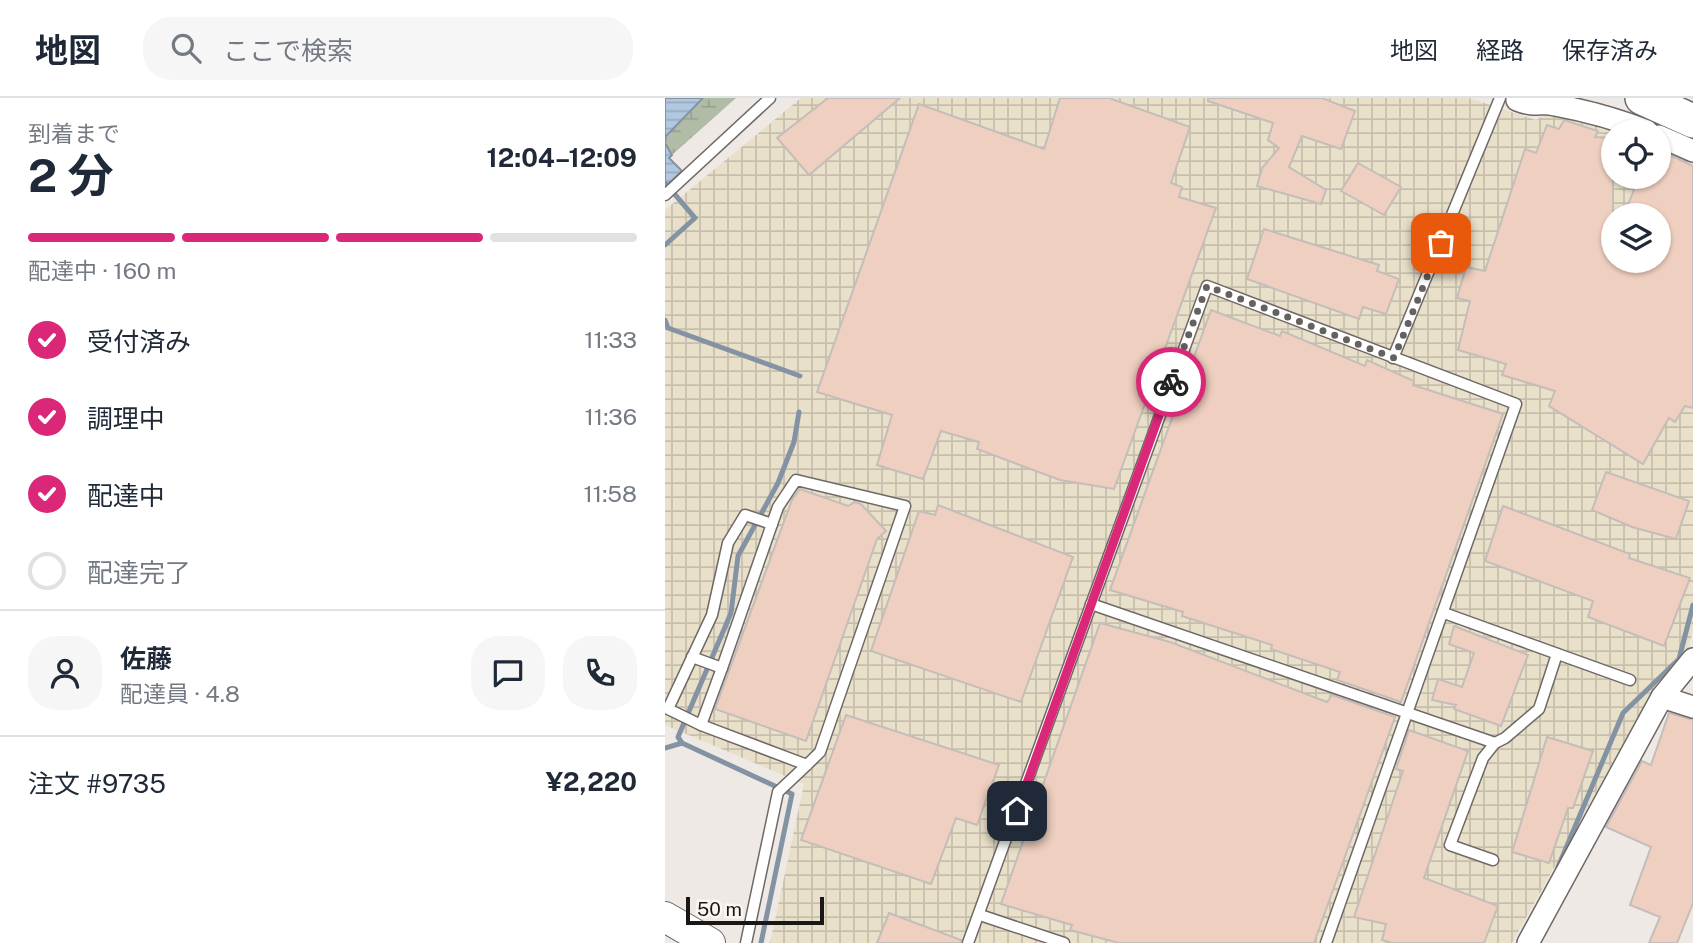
<!DOCTYPE html>
<html lang="ja">
<meta charset="utf-8">
<style>
body{margin:0;font-family:"Public Sans","Noto Sans JP",sans-serif;background:#f6f6f7;color:#1f2937;height:100vh;display:flex;flex-direction:column;font-size:26px;white-space:nowrap}
*{box-sizing:border-box;margin:0}
p{font-size:23px;color:#747a83}
.icon{flex:none;width:38px;height:38px;fill:none;stroke:currentColor;stroke-width:2;stroke-linecap:round;stroke-linejoin:round}
.map{position:relative;flex:1;overflow:hidden}
.drawer{display:flex;flex-direction:column;background:#fff;width:665px}
.drawer>*{flex:none}
.buttons{position:absolute;left:936px;top:21px;display:grid;gap:14px}
.buttons a{display:grid;place-items:center;width:70px;height:70px;border-radius:50%;background:#fff;box-shadow:0 2px 5px #0004;font-size:35px}
.scale{position:absolute;left:21px;bottom:18px;width:138px;box-sizing:border-box;padding-left:7px;border:4px solid #1a1817;border-top:0;font-size:19px;line-height:24px;white-space:nowrap;color:#1a1817;-webkit-text-stroke:5px #fcf6f2;paint-order:stroke}
.pin{position:absolute;display:grid;place-items:center;width:60px;height:60px;color:#fff;margin:-30px;border-radius:14px;box-shadow:0 4px 10px #0006}
.courier{position:absolute;display:grid;place-items:center;width:70px;height:70px;margin:-35px;border:5px solid #db2777;border-radius:50%;background:#fff;color:#222;box-shadow:0 2px 9px #0007}
.summary em{font-style:normal;font-weight:700}
.summary div{display:flex;flex-direction:column-reverse}
.summary{display:flex;align-items:center;justify-content:space-between;height:119px;padding:0 28px}
h1{font-size:46px;font-weight:700;line-height:52px}
.bar{display:grid;grid-template-columns:repeat(4,1fr);gap:10px 7px;align-content:center;height:84px;padding:0 28px}
.bar i{height:9px;border-radius:5px;background:#e0e1e3}
.bar .active{background:#db2777}
.bar p{grid-column:span 4}
.line{display:flex;align-items:center;gap:18px;padding:0 28px;border-top:2px solid #e0e1e3}
.line div{flex:1}
.round{display:grid;place-items:center;flex:none;width:74px;height:74px;border-radius:28px;background:#f6f6f7}
ol{padding:0 28px;list-style:none}
li{display:flex;align-items:center;gap:21px;height:77px}
li p{margin-inline-start:auto}
li .icon{padding:7px;border-radius:50%;background:#db2777;color:#fff;stroke-width:4}
li:last-child{color:#747a83}
li i{width:38px;height:38px;border:4px solid #e0e1e3;border-radius:50%}
header{display:flex;align-items:center;gap:42px;box-sizing:border-box;height:98px;padding:0 35px;background:#fff;border-bottom:2px solid #e0e1e3}
header strong{font-size:33px}
nav{display:flex;gap:38px;margin-inline-start:auto;font-size:24px}
.search{width:490px;height:63px;background:#f6f6f7;display:flex;align-items:center;gap:18px;box-sizing:border-box;padding:0 24px;border-radius:28px;color:#747a83;font-size:26px}
main{display:flex;flex:1;min-height:0}
.map>svg:first-child{display:block}
.industrial{fill:url(#industrial-grid);fill-rule:evenodd}
.wetland{fill:url(#wetland-marsh)}
.water{fill:url(#water-rules);stroke:#8493a4;stroke-width:2}
.lines{fill:none;stroke-linecap:round;stroke-linejoin:round}
.stream{stroke:#8493a4;stroke-width:5}
.building{fill:#efcfbf;stroke:#c4bdba;stroke-width:2}
.lane-casing{stroke:#6e6966;stroke-width:13}
.street-casing{stroke:#6e6966;stroke-width:24}
.secondary-casing{stroke:#6e6966;stroke-width:32}
.primary-casing{stroke:#6e6966;stroke-width:36}
.lane{stroke:#fff;stroke-width:10}
.street{stroke:#fff;stroke-width:21}
.secondary{stroke:#fff;stroke-width:30}
.primary{stroke:#fff;stroke-width:33}
.done{stroke:#65615f;stroke-width:7;stroke-dasharray:0 12.6}
.route{stroke:#db2777;stroke-width:9}
</style>
<header>
<strong>地図</strong>
<div class="search"><svg class="icon" aria-label="search" viewBox="0 0 24 24"><circle cx="10" cy="10" r="6"/><path d="M15 15l6 6"/></svg>ここで検索</div>
<nav><a>地図</a><a>経路</a><a>保存済み</a></nav>
</header>
<main>
<section class="drawer">
<div class="summary"><div><h1>2 分</h1><p>到着まで</p></div><em>12:04–12:09</em></div>
<div class="bar"><i class="active"></i><i class="active"></i><i class="active"></i><i></i><p>配達中 · 160 m</p></div>
<ol>
<li><svg class="icon" aria-label="check" viewBox="0 0 24 24"><path d="M5 12l5 5 9-10"/></svg>受付済み<p>11:33</p></li>
<li><svg class="icon" aria-label="check" viewBox="0 0 24 24"><path d="M5 12l5 5 9-10"/></svg>調理中<p>11:36</p></li>
<li><svg class="icon" aria-label="check" viewBox="0 0 24 24"><path d="M5 12l5 5 9-10"/></svg>配達中<p>11:58</p></li>
<li><i></i>配達完了</li>
</ol>
<div class="line" style="height:126px"><a class="round"><svg class="icon" aria-label="person" viewBox="0 0 24 24"><circle cx="12" cy="8" r="4"/><path d="M4 21q1-7 8-7t8 7"/></svg></a><div><b>佐藤</b><p>配達員 · 4.8</p></div><a class="round"><svg class="icon" aria-label="chat" viewBox="0 0 24 24"><path d="M4 5h16v11H9l-5 4z"/></svg></a><a class="round"><svg class="icon" aria-label="phone" viewBox="0 0 24 24"><path d="M5 4h4l2 5-3 2q2 4 5 5l2-3 5 2v4C11 20 4 13 5 4z"/></svg></a></div>
<div class="line" style="height:91px"><div>注文 #9735</div><b>¥2,220</b></div>
</section>
<div class="map">
<svg width="1028" height="845" viewBox="0 0 1028 845">
<defs>
<pattern id="industrial-grid" width="8" height="8" patternUnits="userSpaceOnUse" patternTransform="scale(1.75)"><rect width="8" height="8" fill="#e9e0ca"/><path d="M0 4h8M4 0v8" fill="none" stroke="#c7bfad"/></pattern>
<pattern id="wetland-marsh" width="20" height="14" patternUnits="userSpaceOnUse" patternTransform="scale(1.75)"><rect width="20" height="14" fill="#b1bca6"/><path d="M1 5h8M5 5V1M11 12h8M15 12V8" fill="none" stroke="#98a18e"/></pattern>
<pattern id="water-rules" width="6" height="5" patternUnits="userSpaceOnUse" patternTransform="scale(1.75)"><rect width="6" height="5" fill="#b1c8e0"/><path d="M0 2.5h6" fill="none" stroke="#98abbf"/></pattern>
</defs>
<rect width="100%" height="100%" fill="#efe9e5"/>
<path class="industrial" d="M 136,0 L 804,0 L 871,22 L 885,14 L 956,33 L 948,33 L 948,79 L 994,79 L 994,49 L 1028,63 L 1028,533 L 1016,578 L 954,653 L 847,845 L 105,845 L 139,686 L 0,627 L 0,112 ZM 948,117 L 994,117 L 994,163 L 948,163 Z"/>
<polygon class="wetland" points="38,0 71,0 7,57 0,45 1,38"/>
<polygon class="water" points="0,0 38,0 1,38 0,45 7,57 4,60 17,73 0,89"/>
<g class="lines">
<g class="stream">
<polyline points="0,85 30,120 0,147"/>
<polyline points="0,222 3,230 135,278"/>
<polyline points="0,650 17,645"/>
<polyline points="893,769 958,615 1014,561 1028,507"/>
<polyline points="96,845 127,696 17,645 13,639 66,515 73,458 113,385 129,344 134,314"/>
</g>
</g>
<g class="building">
<polygon points="163,0 235,0 144,77 112,40"/>
<polygon points="395,0 444,0 525,29 506,85 517,89 514,99 551,110 449,391 395,382 312,351 314,344 276,333 258,381 212,367 227,317 152,294 254,6 379,51"/>
<polygon points="543,0 657,0 690,13 676,51 637,38 624,69 661,92 656,106 592,88 597,70 614,50 603,42 608,25 543,3"/>
<polygon points="899,22 933,33 930,39 948,40 948,163 994,163 994,117 959,117 974,79 994,79 994,52 1028,68 1028,310 1020,308 1010,324 1004,320 978,366 884,308 890,293 837,277 841,266 793,252 805,203 792,200 801,169 820,173 860,51 871,55 882,27 894,31"/>
<polygon points="693,65 736,89 719,117 676,93"/>
<polygon points="599,131 714,167 712,173 734,181 721,216 698,209 694,221 582,181"/>
<polygon points="546,212 615,238 617,233 700,268 702,262 749,283 748,287 838,316 736,604 672,582 675,574 606,551 607,547 517,518 518,514 445,492"/>
<polygon points="941,374 1024,403 1011,441 967,429 927,412"/>
<polygon points="135,391 183,408 190,404 196,406 221,433 212,441 141,643 50,611 127,402"/>
<polygon points="273,407 408,459 356,604 206,553 254,413 270,417"/>
<polygon points="838,408 965,456 964,460 1025,480 999,548 923,519 928,503 820,463"/>
<polygon points="435,525 505,544 662,604 667,597 730,619 649,845 454,845 405,832 407,827 336,806"/>
<polygon points="789,528 863,557 836,628 789,611 791,607 767,602 773,581 797,589 809,555 784,546"/>
<polygon points="1004,615 1028,622 1028,805 1012,845 984,845 995,819 965,807 986,749 941,729 977,663 986,667"/>
<polygon points="181,617 334,667 312,727 291,720 266,786 136,742"/>
<polygon points="744,632 803,653 759,780 833,808 819,845 727,845 717,842 721,826 689,819 738,673 731,671"/>
<polygon points="882,639 928,653 908,710 903,710 884,765 847,754"/>
<polygon points="224,815 296,842 295,845 212,845"/>
</g>
<g class="lines">
<defs>
<g id="lane">
<polyline points="0,97 105,0"/>
<polyline points="728,260 835,0"/>
<polyline points="426,506 830,645"/>
<polyline points="779,515 965,582"/>
<polyline points="27,559 57,570 107,426"/>
<polyline points="36,627 57,570"/>
<polyline points="828,762 785,747 818,660 830,645 840,640 874,611 892,556"/>
<polyline points="315,817 399,845"/>
<path d="M 81,845 L 113,694 C 127,681 141,668 155,654 L 240,408 L 131,382 L 113,409 L 107,426 L 80,417 L 63,445 L 47,517 L 3,611 L 36,627 L 142,667"/>
<polyline points="303,845 542,188 851,306 661,845"/>
</g>
<g id="street">
<path d="M 852,2 C 872,10 875,3 890,7 C 922,13 952,21 982,33"/>
<polyline points="994,38 1028,53"/>
<polyline points="997,599 1028,609"/>
<polyline points="863,845 997,599 1028,561"/>
</g>
<polyline id="secondary" points="0,819 45,845"/>
<polyline id="primary" points="977,0 1028,23"/>
</defs>
<use href="#lane" class="lane-casing"/>
<use href="#street" class="street-casing"/>
<use href="#secondary" class="secondary-casing"/>
<use href="#primary" class="primary-casing"/>
<use href="#lane" class="lane"/>
<use href="#street" class="street"/>
<use href="#secondary" class="secondary"/>
<use href="#primary" class="primary"/>
</g>
<g class="lines">
<polyline class="done" points="506,284 542,188 729,260 776,145"/>
<polyline class="route" points="352,713 506,284"/>
</g>
</svg>
<div class="buttons">
<a><svg class="icon" aria-label="locate" viewBox="0 0 24 24"><circle cx="12" cy="12" r="6"/><path d="M12 2v4M12 18v4M2 12h4M18 12h4"/></svg></a>
<a><svg class="icon" aria-label="layers" viewBox="0 0 24 24"><path d="M12 4l9 5-9 5-9-5zM3 14l9 5 9-5"/></svg></a>
</div>
<div class="scale">50 m</div>
<div class="pin" style="left:776px;top:145px;background:#ea580c"><svg class="icon" aria-label="bag" viewBox="0 0 24 24"><path d="M5 8h14l-1 12H6zM9 8a3 3 0 0 1 6 0"/></svg></div>
<div class="pin" style="left:352px;top:713px;background:#1f2937"><svg class="icon" aria-label="home" viewBox="0 0 24 24"><path d="M3 11l9-7 9 7M6 9v11h12V9"/></svg></div>
<div class="courier" style="left:506px;top:284px"><svg class="icon" aria-label="bike" viewBox="0 0 24 24"><circle cx="6" cy="16" r="4"/><circle cx="18" cy="16" r="4"/><path d="M6 16l4-8h5l3 8M10 8l3 8H6M13 5h3"/></svg></div>
</div>
</main>
